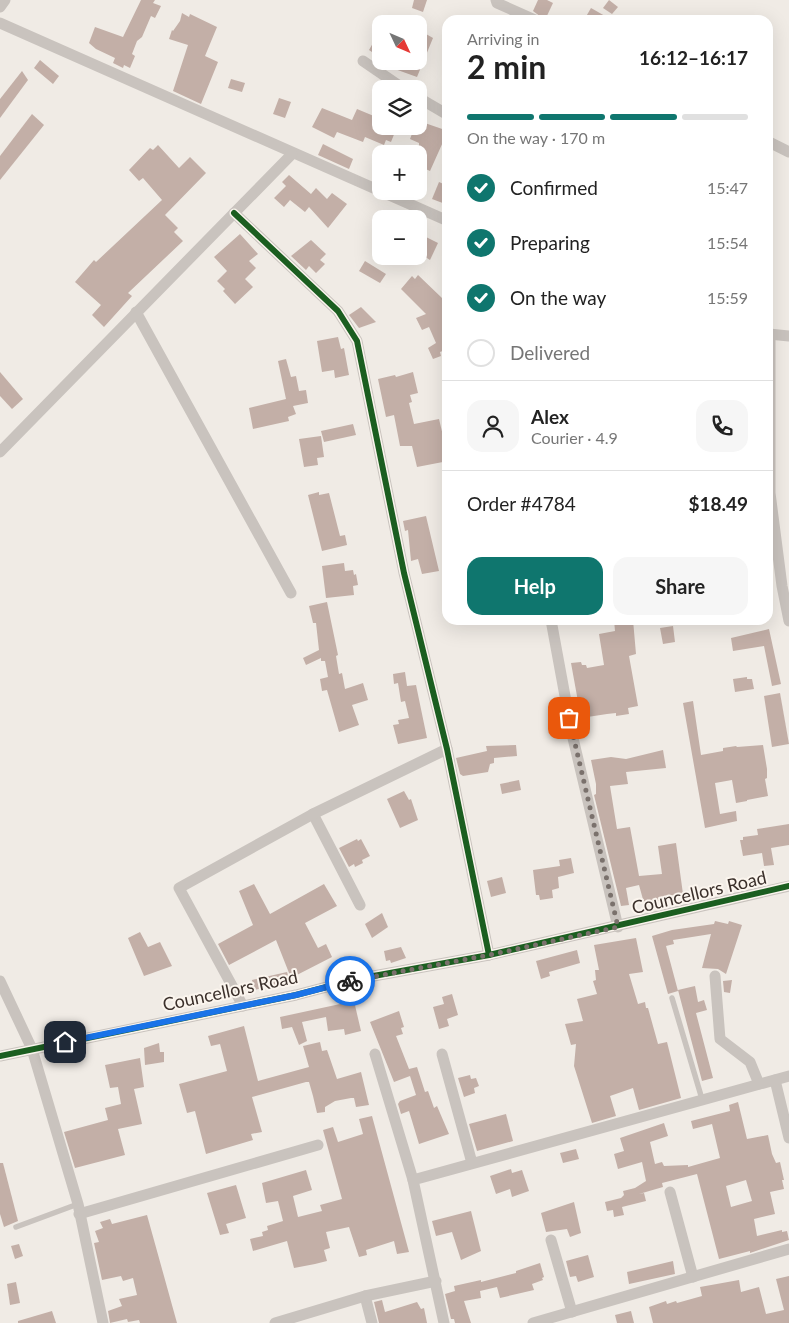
<!DOCTYPE html>
<meta charset="utf-8">
<style>
body{margin:0;font-family:Lato,sans-serif;background:#f6f6f6;color:#222;height:100vh;display:flex;flex-direction:column;font-size:19px;white-space:nowrap}
*{box-sizing:border-box;margin:0}
p{font-size:16px;color:#767676}
.icon{flex:none;width:28px;height:28px;fill:none;stroke:currentColor;stroke-width:2;stroke-linecap:round;stroke-linejoin:round}
.map{position:relative;flex:1;overflow:hidden}
.sheet{position:absolute;left:442px;top:15px;width:331px;height:610px;display:flex;flex-direction:column;background:#fff;border-radius:15px;box-shadow:0 5px 20px #0002}
.sheet>*{flex:none}
.needle{width:32px;rotate:134deg}
.fabs{position:absolute;left:372px;top:15px;display:grid;gap:10px}
.fabs a{display:grid;place-items:center;width:55px;height:55px;border-radius:10px;background:#fff;box-shadow:0 5px 20px #0002;font-size:25px}
.pin{position:absolute;display:grid;place-items:center;width:42px;height:42px;color:#fff;margin:-21px;border-radius:10px;box-shadow:0 2px 8px #0006}
.courier{position:absolute;display:grid;place-items:center;width:50px;height:50px;margin:-25px;border:4px solid #1a73e8;border-radius:50%;background:#fff;color:#222;box-shadow:0 1px 6px #0007}
.headline em{font-style:normal;font-weight:700}
.headline div{display:flex;flex-direction:column-reverse}
.headline{display:flex;align-items:center;justify-content:space-between;height:85px;padding:0 25px}
h1{font-size:32px;font-weight:700;line-height:38px}
.bar{display:grid;grid-template-columns:repeat(4,1fr);gap:8px 5px;align-content:center;height:60px;padding:0 25px}
.bar i{height:6px;border-radius:4px;background:#e0e0e0}
.bar .selected{background:#0f766e}
.bar p{grid-column:span 4}
.line{display:flex;align-items:center;gap:12px;padding:0 25px;border-top:1px solid #e0e0e0}
.line div{flex:1}
.round{display:grid;place-items:center;flex:none;width:52px;height:52px;border-radius:15px;background:#f6f6f6}
ol{padding:0 25px;list-style:none}
li{display:flex;align-items:center;gap:15px;height:55px}
li p{margin-inline-start:auto}
li .icon{padding:5px;border-radius:50%;background:#0f766e;color:#fff;stroke-width:4}
li:last-child{color:#767676}
li i{width:28px;height:28px;border:2px solid #e0e0e0;border-radius:50%}
.button{display:flex;gap:10px;margin-top:auto;padding:10px 25px}
.button a{flex:1;height:58px;border-radius:15px;background:#0f766e;color:#fff;font-size:20px;font-weight:700;line-height:58px;text-align:center}
.button a+a{background:#f6f6f6;color:#222}
.map>svg:first-child{display:block}
.building{fill:#c3afa7;fill-rule:evenodd}
.lines{fill:none;stroke-linecap:round;stroke-linejoin:round}
.service{stroke:#c9c3be;stroke-width:5.5}
.minor{stroke:#c9c3be;stroke-width:11}
.cycleway-casing{stroke:#fbf5ee;stroke-width:9}
.cycleway{stroke:#1b5e20;stroke-width:6}
.done{stroke:#7a716c;stroke-width:5;stroke-dasharray:0 9}
.route{stroke:#1a73e8;stroke-width:6}
.labels{text-anchor:middle;dominant-baseline:central;stroke-width:4;stroke-linejoin:round;paint-order:stroke}
.street-label{font-size:18px;fill:#3b302b;stroke:#fbf5ee}
</style>
<div class="map">
<svg width="789" height="1323" viewBox="0 0 789 1323">
<rect width="100%" height="100%" fill="#f0ebe5"/>
<g class="building">
<polygon points="141,0 155,0 153,3 161,6 155,18 151,16 142,37 137,41 132,54 135,56 130,68 124,65 123,68 113,63 115,58 96,49 89,43 95,27 123,37"/>
<polygon points="414,0 427,0 423,12 412,8"/>
<polygon points="538,0 547,0 553,3 545,20 533,11"/>
<polygon points="609,0 618,7 612,14 603,8"/>
<polygon points="591,8 612,20 584,20"/>
<polygon points="182,13 189,17 190,14 217,27 205,56 218,62 201,104 173,91 188,45 169,39 172,30 173,31 180,21"/>
<polygon points="381,29 381,61 419,61 419,30 433,38 417,77 392,68 390,70 373,59 375,54 369,50"/>
<polygon points="40,60 59,76 53,84 34,68"/>
<polygon points="22,71 28,80 0,118 0,99"/>
<polygon points="231,79 245,83 242,92 228,88"/>
<polygon points="279,98 291,102 285,118 273,114"/>
<polygon points="322,108 352,120 357,109 381,119 381,126 395,132 391,142 386,140 384,145 365,137 363,142 337,132 334,138 312,127"/>
<polygon points="32,114 44,125 0,180 0,156"/>
<polygon points="419,121 448,131 448,144 443,142 430,171 419,166 419,143 410,139 415,126 419,126"/>
<polygon points="323,144 353,159 349,169 318,155"/>
<polygon points="158,145 179,168 190,157 206,173 165,215 178,228 174,232 183,241 128,293 132,296 104,327 92,315 101,305 75,282 94,260 96,262 162,200 143,178 139,181 129,170 150,148 153,150"/>
<polygon points="289,175 311,194 316,188 327,199 332,193 347,204 328,228 309,207 305,212 290,200 284,207 274,198 286,186 282,182"/>
<polygon points="439,182 448,186 448,205 432,199"/>
<polygon points="240,234 258,254 249,261 256,268 245,279 253,287 235,304 223,291 225,289 217,281 227,271 214,257"/>
<polygon points="424,236 438,243 430,260 419,253 419,246"/>
<polygon points="311,240 326,254 320,260 325,264 316,273 309,266 306,270 291,256"/>
<polygon points="365,261 386,274 380,283 359,271"/>
<polygon points="418,275 442,298 448,310 448,349 440,352 441,356 433,359 428,348 436,343 429,327 422,330 416,318 426,314 401,289 412,276 415,279"/>
<polygon points="361,307 376,322 359,328 349,315"/>
<polygon points="338,337 341,349 344,348 349,375 335,378 334,370 322,372 317,341"/>
<polygon points="286,359 291,377 296,376 299,391 306,390 308,403 293,406 296,414 288,417 289,421 253,429 249,408 286,399 278,361"/>
<polygon points="0,372 23,399 12,409 0,396"/>
<polygon points="413,372 418,393 410,395 412,402 409,403 414,424 439,419 445,444 448,444 448,461 417,467 412,446 400,446 394,415 386,417 378,379 395,375 396,377"/>
<polygon points="353,424 356,435 324,442 321,431"/>
<polygon points="321,436 324,457 317,458 318,465 304,467 299,439"/>
<polygon points="319,492 319,495 329,493 340,536 345,535 347,545 322,551 308,495"/>
<polygon points="426,516 439,571 422,574 418,559 411,561 408,530 405,531 403,521"/>
<polygon points="344,563 345,571 353,570 354,575 356,574 358,585 353,586 354,595 326,598 322,566"/>
<polygon points="327,602 338,655 336,656 339,674 342,673 345,689 363,683 368,700 352,705 359,725 339,732 327,690 322,691 320,679 328,677 325,661 321,661 321,658 306,665 303,658 319,650 316,623 313,623 309,606"/>
<polygon points="614,620 633,620 636,654 629,656 638,706 628,708 629,714 616,716 616,713 607,714 581,718 571,663 581,662 582,665 586,665 587,668 604,665 599,634 615,631"/>
<polygon points="673,626 675,642 663,644 660,628"/>
<polygon points="769,629 781,684 772,686 764,646 733,651 731,638"/>
<polygon points="405,672 407,686 416,685 427,738 398,744 393,725 399,724 398,720 409,718 405,701 401,702 398,683 394,684 393,674"/>
<polygon points="747,677 747,679 752,679 754,689 735,692 733,679"/>
<polygon points="780,693 789,744 772,747 764,696"/>
<polygon points="693,701 701,755 723,751 723,748 736,746 737,747 763,745 767,769 767,778 765,779 768,796 747,800 747,801 736,803 732,780 715,783 720,814 736,811 737,821 705,828 683,703"/>
<polygon points="516,745 517,756 494,758 494,763 490,764 488,772 463,776 460,774 456,758 487,751 486,746"/>
<polygon points="663,750 666,768 626,772 628,784 610,786 617,829 630,827 639,876 662,874 658,846 676,843 683,894 666,896 667,900 644,903 639,885 626,888 629,905 621,906 594,795 596,794 596,784 591,760 611,757 626,759"/>
<polygon points="519,780 521,790 502,794 500,784"/>
<polygon points="404,791 409,800 411,799 418,820 400,828 387,799"/>
<polygon points="789,824 789,845 771,848 774,865 764,866 762,853 743,856 740,840 743,840 743,837 758,835 757,829"/>
<polygon points="357,839 358,841 361,839 370,856 362,860 363,863 355,867 354,864 349,867 339,848"/>
<polygon points="571,858 574,873 558,877 559,888 552,890 553,898 540,900 539,895 536,895 533,870 560,866 559,860"/>
<polygon points="502,877 506,893 491,897 487,881"/>
<polygon points="254,884 270,914 324,884 337,906 305,923 318,948 326,944 332,957 291,978 276,940 229,965 218,944 253,925 239,891"/>
<polygon points="382,913 388,927 372,938 365,924"/>
<polygon points="715,921 728,924 729,921 742,925 726,974 718,969 702,968 711,934 673,940 674,944 666,946 678,991 668,994 652,936 672,930 714,924"/>
<polygon points="140,932 148,947 160,942 172,966 144,976 128,938"/>
<polygon points="636,938 643,972 629,974 638,1004 645,1002 646,1008 648,1008 658,1044 667,1042 681,1098 639,1110 633,1088 610,1096 616,1116 592,1123 574,1066 576,1044 571,1045 565,1024 583,1021 577,999 597,994 593,981 596,980 595,970 599,970 594,945"/>
<polygon points="401,947 406,958 391,963 390,960 386,961 384,951"/>
<polygon points="577,950 580,963 549,972 550,976 541,979 536,961"/>
<polygon points="287,972 290,982 254,990 252,980"/>
<polygon points="732,980 730,993 724,992 723,981"/>
<polygon points="695,986 698,1002 704,1000 707,1010 696,1013 713,1078 702,1081 678,990"/>
<polygon points="452,994 458,1015 447,1019 449,1026 439,1029 433,1007 444,1004 442,997"/>
<polygon points="354,1001 361,1031 345,1035 344,1029 328,1031 326,1017 302,1022 307,1041 299,1045 292,1027 282,1029 280,1017"/>
<polygon points="399,1011 404,1027 401,1028 403,1034 396,1036 409,1069 417,1067 425,1092 428,1091 434,1108 437,1106 449,1134 419,1144 409,1111 401,1114 398,1104 400,1101 416,1095 410,1076 394,1082 370,1022"/>
<polygon points="244,1026 258,1081 309,1067 303,1046 320,1042 322,1051 327,1050 337,1079 361,1072 369,1105 356,1107 354,1098 351,1098 335,1101 325,1107 325,1112 317,1113 313,1096 309,1082 306,1082 252,1097 262,1132 251,1134 253,1140 206,1154 195,1111 187,1113 179,1084 227,1071 220,1044 211,1046 208,1036"/>
<polygon points="159,1043 160,1052 164,1052 164,1062 145,1065 144,1048"/>
<polygon points="140,1058 144,1087 134,1089 142,1124 118,1129 125,1155 75,1168 64,1132 108,1120 105,1108 121,1104 118,1087 110,1088 105,1065"/>
<polygon points="470,1075 471,1079 476,1078 479,1086 474,1088 475,1093 464,1097 458,1078"/>
<path d="M 738,1102 L 747,1139 L 768,1135 L 772,1154 L 776,1163 L 780,1162 L 784,1180 L 782,1180 L 784,1189 L 770,1192 L 775,1214 L 754,1219 L 757,1236 L 782,1230 L 782,1232 L 787,1231 L 789,1240 L 750,1253 L 750,1251 L 719,1259 L 697,1174 L 662,1183 L 663,1187 L 639,1194 L 644,1193 L 646,1201 L 622,1207 L 624,1215 L 614,1217 L 613,1210 L 607,1211 L 605,1202 L 621,1198 L 624,1195 L 623,1191 L 635,1188 L 646,1181 L 642,1162 L 618,1169 L 614,1154 L 624,1151 L 620,1138 L 664,1123 L 668,1136 L 650,1142 L 655,1164 L 662,1162 L 664,1166 L 688,1165 L 688,1167 L 720,1158 L 712,1124 L 693,1129 L 691,1121 L 730,1111 L 729,1105 ZM 746,1180 L 752,1201 L 731,1207 L 726,1186 Z"/>
<polygon points="506,1114 513,1141 477,1151 469,1124"/>
<polygon points="372,1116 409,1252 397,1254 394,1241 366,1250 367,1255 359,1257 349,1227 326,1232 330,1248 324,1250 327,1261 315,1264 294,1268 287,1241 253,1251 250,1239 263,1236 262,1232 268,1230 267,1226 283,1221 278,1201 266,1203 262,1183 306,1170 312,1190 293,1196 298,1217 322,1211 320,1205 342,1199 323,1130 333,1127 338,1142 363,1134 359,1119"/>
<polygon points="576,1149 579,1159 563,1163 560,1153"/>
<polygon points="0,1163 3,1163 18,1221 4,1227 0,1214"/>
<polygon points="511,1169 512,1173 522,1170 529,1191 512,1197 510,1189 496,1194 490,1176"/>
<polygon points="236,1185 246,1218 226,1224 229,1233 220,1235 207,1193"/>
<polygon points="574,1202 581,1233 570,1237 567,1229 546,1232 541,1213"/>
<polygon points="471,1211 481,1251 461,1260 452,1232 436,1236 432,1221"/>
<polygon points="147,1215 177,1323 140,1323 139,1320 128,1322 127,1319 110,1323 108,1311 122,1306 119,1299 137,1295 133,1278 123,1281 121,1276 102,1280 94,1243 99,1242 95,1231 103,1228 100,1222 110,1219 112,1224"/>
<polygon points="19,1244 23,1256 15,1259 11,1246"/>
<polygon points="588,1255 594,1277 578,1282 576,1276 570,1277 566,1261"/>
<polygon points="673,1261 675,1274 629,1284 627,1272"/>
<polygon points="540,1263 544,1277 542,1278 543,1280 532,1284 534,1290 500,1298 497,1287 480,1291 481,1298 464,1301 471,1323 455,1323 454,1319 451,1319 445,1294 455,1291 454,1286 481,1280 481,1282 516,1273 516,1271"/>
<polygon points="789,1276 789,1323 653,1323 649,1307 666,1301 667,1304 676,1301 677,1303 702,1296 700,1287 739,1280 741,1292 759,1287 766,1314 784,1310 776,1279"/>
<polygon points="16,1282 20,1303 10,1305 7,1284"/>
<polygon points="382,1300 385,1312 417,1302 421,1309 424,1308 427,1323 379,1323 374,1302"/>
<polygon points="52,1311 56,1323 18,1323 18,1321"/>
<polygon points="631,1311 634,1323 617,1323 615,1315"/>
</g>
<g class="lines">
<g class="service">
<polyline points="672,998 702,1099"/>
<polyline points="16,1227 78,1204"/>
</g>
<g class="minor">
<polyline points="496,0 497,3 535,20"/>
<polyline points="0,7 5,0"/>
<polyline points="0,23 448,221"/>
<polyline points="363,61 404,89"/>
<polyline points="419,98 448,115"/>
<polyline points="769,142 789,152"/>
<polyline points="234,213 338,311 357,341 404,573 447,749 489,955"/>
<polyline points="136,312 291,593"/>
<polyline points="769,334 789,336"/>
<polyline points="770,334 770,493 782,586 789,621"/>
<polyline points="0,452 292,154"/>
<polyline points="551,620 572,734 618,927"/>
<polyline points="313,814 360,905"/>
<polyline points="715,976 720,1039 750,1062 759,1084"/>
<polyline points="0,981 32,1049 78,1204 103,1323"/>
<polyline points="243,1006 179,888 313,814 447,749"/>
<polyline points="375,1054 413,1180"/>
<polyline points="442,1054 472,1163"/>
<polyline points="0,1056 296,995 357,979 489,955 789,886"/>
<polyline points="775,1080 789,1138"/>
<polyline points="670,1192 693,1277"/>
<polyline points="79,1214 318,1145"/>
<polyline points="551,1240 572,1312"/>
<polyline points="365,1296 372,1323"/>
<polyline points="275,1323 365,1296 436,1281"/>
<polyline points="444,1323 413,1180 789,1076"/>
<polyline points="533,1323 789,1249"/>
</g>
<defs>
<g id="cycleway">
<polyline points="234,213 338,311 357,341 404,573 447,749 489,955"/>
<polyline points="0,1056 296,995 357,979 489,955 789,886"/>
</g>
</defs>
<use href="#cycleway" class="cycleway-casing"/>
<use href="#cycleway" class="cycleway"/>
</g>
<g class="lines">
<polyline class="done" points="350,981 489,955 618,927 569,718"/>
<polyline class="route" points="65,1042 296,995 350,981"/>
</g>
<g class="labels">
<g class="street-label">
<text transform="translate(699 892) rotate(-13)">Councellors Road</text>
<text transform="translate(230 990) rotate(-12)">Councellors Road</text>
</g>
</g>
</svg>
<div class="fabs">
<a><svg class="needle" viewBox="-14 -14 28 28"><path d="M0-13l5 13h-10z" fill="#e53935"/><path d="M0 13l5-13h-10z" fill="#767676"/></svg></a>
<a><svg class="icon" aria-label="layers" viewBox="0 0 24 24"><path d="M12 4l9 5-9 5-9-5zM3 14l9 5 9-5"/></svg></a>
<a>+</a>
<a>−</a>
</div>
<div class="pin" style="left:569px;top:718px;background:#ea580c"><svg class="icon" aria-label="bag" viewBox="0 0 24 24"><path d="M5 8h14l-1 12H6zM9 8a3 3 0 0 1 6 0"/></svg></div>
<div class="pin" style="left:65px;top:1042px;background:#1f2937"><svg class="icon" aria-label="home" viewBox="0 0 24 24"><path d="M3 11l9-7 9 7M6 9v11h12V9"/></svg></div>
<div class="courier" style="left:350px;top:981px"><svg class="icon" aria-label="bike" viewBox="0 0 24 24"><circle cx="6" cy="16" r="4"/><circle cx="18" cy="16" r="4"/><path d="M6 16l4-8h5l3 8M10 8l3 8H6M13 5h3"/></svg></div>
<section class="sheet">
<div class="headline"><div><h1>2 min</h1><p>Arriving in</p></div><em>16:12–16:17</em></div>
<div class="bar"><i class="selected"></i><i class="selected"></i><i class="selected"></i><i></i><p>On the way · 170 m</p></div>
<ol>
<li><svg class="icon" aria-label="check" viewBox="0 0 24 24"><path d="M5 12l5 5 9-10"/></svg>Confirmed<p>15:47</p></li>
<li><svg class="icon" aria-label="check" viewBox="0 0 24 24"><path d="M5 12l5 5 9-10"/></svg>Preparing<p>15:54</p></li>
<li><svg class="icon" aria-label="check" viewBox="0 0 24 24"><path d="M5 12l5 5 9-10"/></svg>On the way<p>15:59</p></li>
<li><i></i>Delivered</li>
</ol>
<div class="line" style="height:90px"><a class="round"><svg class="icon" aria-label="person" viewBox="0 0 24 24"><circle cx="12" cy="8" r="4"/><path d="M4 21q1-7 8-7t8 7"/></svg></a><div><b>Alex</b><p>Courier · 4.9</p></div><a class="round"><svg class="icon" aria-label="phone" viewBox="0 0 24 24"><path d="M5 4h4l2 5-3 2q2 4 5 5l2-3 5 2v4C11 20 4 13 5 4z"/></svg></a></div>
<div class="line" style="height:65px"><div>Order #4784</div><b>$18.49</b></div>
<div class="button"><a>Help</a><a>Share</a></div>
</section>
</div>
